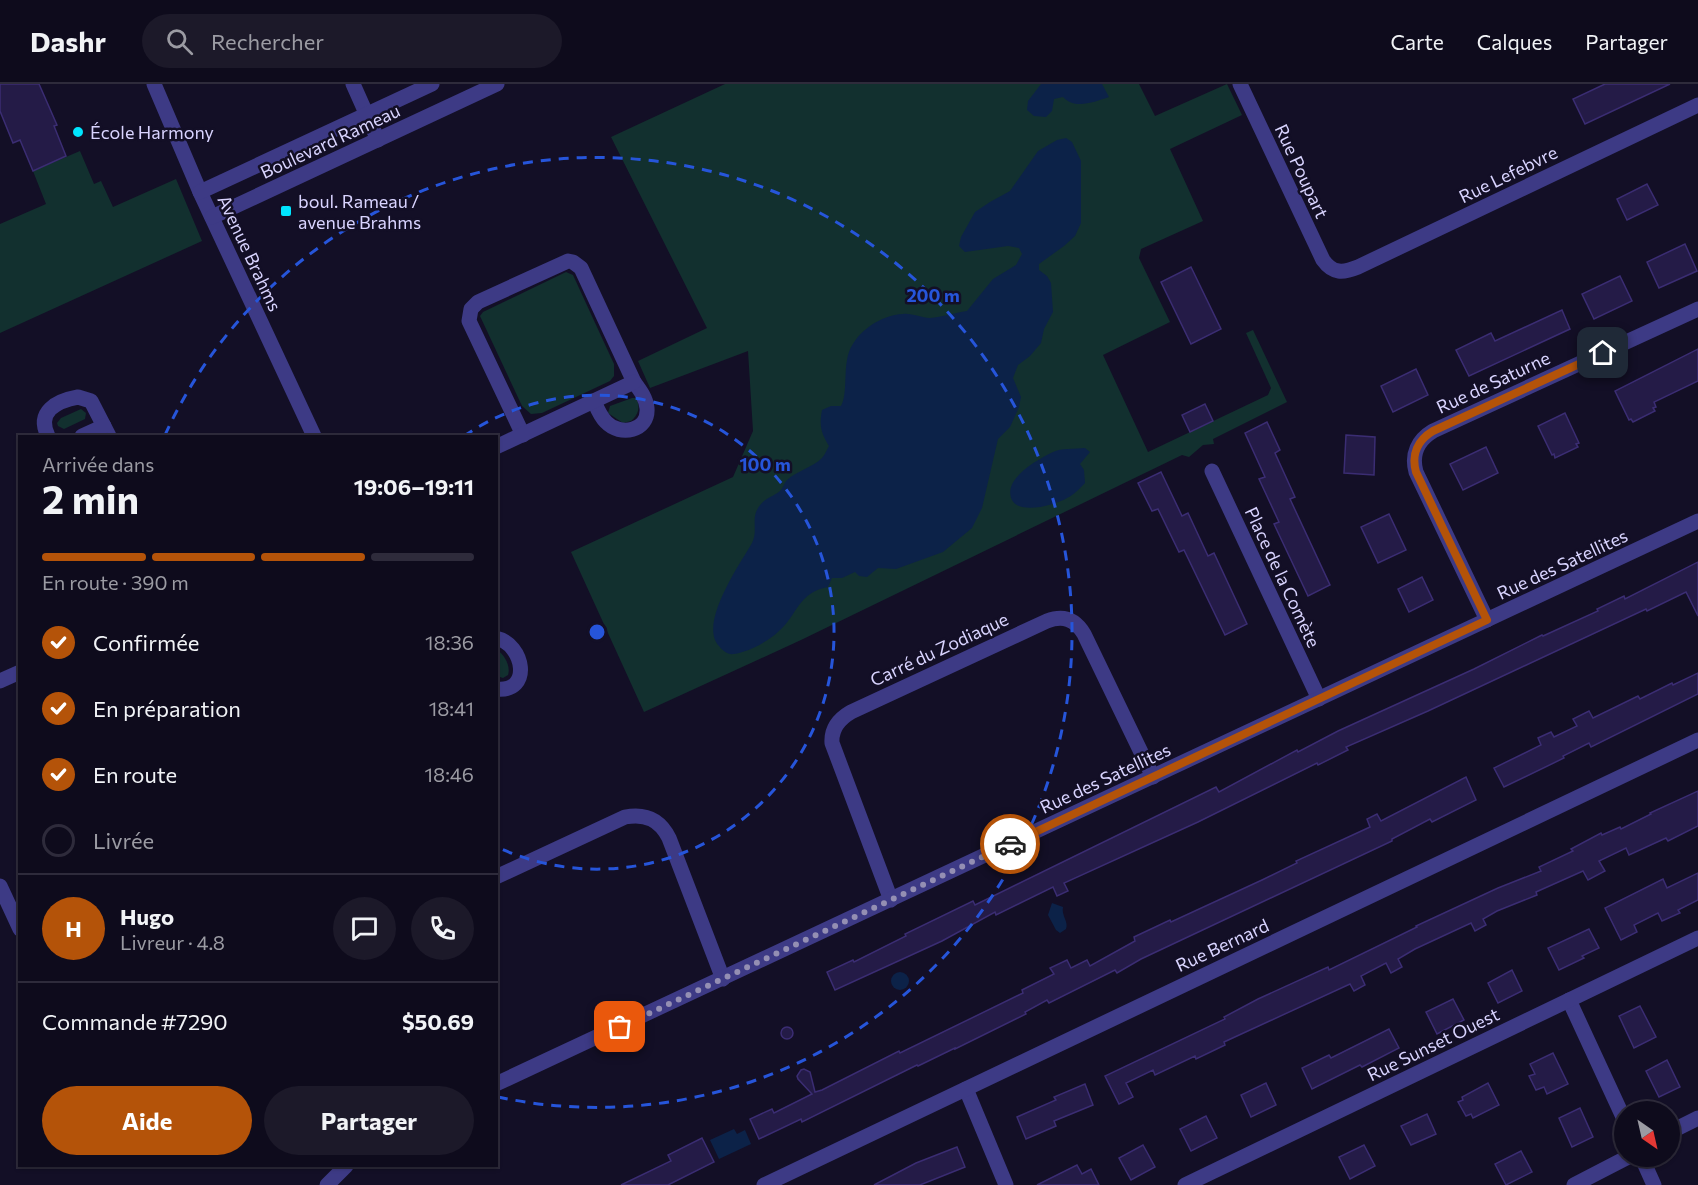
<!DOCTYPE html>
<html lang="fr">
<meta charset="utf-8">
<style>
body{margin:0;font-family:Commissioner,sans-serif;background:#1c1929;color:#f1f3f6;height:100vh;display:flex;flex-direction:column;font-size:22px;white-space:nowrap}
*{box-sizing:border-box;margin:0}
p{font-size:20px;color:#9b9ba3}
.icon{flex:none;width:33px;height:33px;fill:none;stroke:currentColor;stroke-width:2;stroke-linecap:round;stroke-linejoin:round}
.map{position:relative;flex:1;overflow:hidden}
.drawer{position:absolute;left:18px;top:351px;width:480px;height:732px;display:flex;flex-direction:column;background:#0e0b1c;border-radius:0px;box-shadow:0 2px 4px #0004,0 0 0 2px #2e2b3b}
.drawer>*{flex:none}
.needle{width:39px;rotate:146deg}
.controls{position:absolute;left:1614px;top:1017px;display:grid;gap:12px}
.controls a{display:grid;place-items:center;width:66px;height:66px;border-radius:50%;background:#0e0b1c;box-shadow:0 2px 4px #0004,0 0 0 2px #2e2b3b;font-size:30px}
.pin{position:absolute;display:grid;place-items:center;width:51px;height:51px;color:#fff;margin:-26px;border-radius:12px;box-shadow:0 3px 9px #0006}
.courier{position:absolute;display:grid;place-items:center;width:60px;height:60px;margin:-30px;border:4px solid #b45309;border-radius:50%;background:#fff;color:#222;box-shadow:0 2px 8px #0007}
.headline em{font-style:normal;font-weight:700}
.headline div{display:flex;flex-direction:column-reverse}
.headline{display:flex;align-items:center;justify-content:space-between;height:102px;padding:0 24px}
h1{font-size:39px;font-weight:700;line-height:45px}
.bar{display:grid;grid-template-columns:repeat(4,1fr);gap:9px 6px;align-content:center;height:72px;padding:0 24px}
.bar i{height:8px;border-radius:4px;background:#2e2b3b}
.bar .selected{background:#b45309}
.bar p{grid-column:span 4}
.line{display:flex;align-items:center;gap:15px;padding:0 24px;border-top:2px solid #2e2b3b}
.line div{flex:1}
.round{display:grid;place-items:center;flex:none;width:63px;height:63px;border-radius:32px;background:#1c1929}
ol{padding:0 24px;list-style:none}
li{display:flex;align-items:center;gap:18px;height:66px}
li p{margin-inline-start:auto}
li .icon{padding:6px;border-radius:50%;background:#b45309;color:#fff;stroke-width:4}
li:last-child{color:#9b9ba3}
li i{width:33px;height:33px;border:3px solid #2e2b3b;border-radius:50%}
.primary-button{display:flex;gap:12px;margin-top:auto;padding:12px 24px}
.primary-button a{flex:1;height:69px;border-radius:36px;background:#b45309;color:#fff;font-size:24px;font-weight:700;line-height:69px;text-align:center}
.primary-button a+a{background:#1c1929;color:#f1f3f6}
header{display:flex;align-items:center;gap:36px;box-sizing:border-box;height:84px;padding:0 30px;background:#0e0b1c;border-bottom:2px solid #2e2b3b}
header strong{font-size:28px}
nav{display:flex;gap:33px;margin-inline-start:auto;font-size:21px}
.search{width:420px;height:54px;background:#1c1929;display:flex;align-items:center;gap:15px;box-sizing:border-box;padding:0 21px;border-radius:33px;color:#9b9ba3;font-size:22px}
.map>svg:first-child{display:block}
.green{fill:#12302f}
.water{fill:#0c2248}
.building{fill:#241b47;stroke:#3b2d73;stroke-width:1.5}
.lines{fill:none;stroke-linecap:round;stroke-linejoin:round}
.street{stroke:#3d3a85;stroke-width:15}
.done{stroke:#948fb3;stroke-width:6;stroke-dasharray:0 10.8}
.route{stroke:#b45309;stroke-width:8}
.ring{fill:none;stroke:#2655da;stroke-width:3;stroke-dasharray:10 8}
.poi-dot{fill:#00e5ff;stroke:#130f26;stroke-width:2}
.labels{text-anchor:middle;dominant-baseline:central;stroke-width:5;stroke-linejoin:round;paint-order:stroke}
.poi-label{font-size:18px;fill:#d9d4ff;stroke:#130f26;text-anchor:start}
.street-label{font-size:18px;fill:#d9d4ff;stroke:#130f26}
.centre{fill:#2655da;stroke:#130f26;stroke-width:3}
.ring-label{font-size:18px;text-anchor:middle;font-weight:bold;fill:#2655da;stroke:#130f26;stroke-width:5;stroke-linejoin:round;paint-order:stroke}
</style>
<header>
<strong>Dashr</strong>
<div class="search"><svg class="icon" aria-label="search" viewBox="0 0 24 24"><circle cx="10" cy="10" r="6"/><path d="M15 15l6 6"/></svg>Rechercher</div>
<nav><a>Carte</a><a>Calques</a><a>Partager</a></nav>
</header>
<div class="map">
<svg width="1698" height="1101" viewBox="0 0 1698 1101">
<rect width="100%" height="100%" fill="#130f26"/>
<g class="green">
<polygon points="725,0 1139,0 1155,32 1227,0 1242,31 1170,65 1203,137 1141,165 1139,174 1170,238 1103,271 1148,368 1268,311 1271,304 1246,249 1253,246 1287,318 1213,355 1214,360 1203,361 1189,373 1182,371 801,556 644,628 571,468 733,393 753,347 748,267 650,304 638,277 707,244 611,53"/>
<polygon points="80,67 94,100 101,97 113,123 176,95 202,157 0,249 0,140 46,120 33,87"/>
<polygon points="566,188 573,191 614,280 614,292 610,297 542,329 531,330 522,322 480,232 483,228"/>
<path d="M 632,314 L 636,314 C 641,323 638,331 631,337 L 623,339 L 608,329 L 610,322 Z"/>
<polygon points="81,325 86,329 85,335 64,345 58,342 57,339 61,334"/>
<path d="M 497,566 C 504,570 511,582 508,591 L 503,594 L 497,592 Z"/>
</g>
<g class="water">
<path d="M 1041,0 L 1102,0 L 1109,13 C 1094,18 1075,26 1063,13 L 1054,15 L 1052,27 L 1046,33 L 1034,32 L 1027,26 L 1028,17 Z"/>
<path d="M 1066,54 L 1072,58 L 1081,77 L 1081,139 L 1075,152 L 1064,162 L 1039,180 L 1039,186 L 1047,192 L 1051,199 L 1053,228 L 1044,245 L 1041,259 L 1030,272 L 1018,281 L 1013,294 L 1021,313 L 1019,323 L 1010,343 L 998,355 L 982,424 L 972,444 L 943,468 L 896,485 L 878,484 L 867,493 L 859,492 L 855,488 L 842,494 L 832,494 L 828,503 C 798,508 797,532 779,547 C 769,557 748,568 734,570 C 728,571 723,567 719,562 C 698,540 740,480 752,459 C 759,445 749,433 761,420 C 766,414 774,412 780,407 C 783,404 784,399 787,396 C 797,387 813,383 822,374 C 825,371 827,365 829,362 C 821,349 819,341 822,326 L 831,322 L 841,322 C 848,309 843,285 849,268 C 857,247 881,231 903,230 C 912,229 921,234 930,234 C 942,233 955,229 967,227 L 993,195 L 1016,181 L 1022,170 L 1019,164 L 1008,162 L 965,168 L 959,162 L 961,153 L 975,128 L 990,118 L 1010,107 L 1038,67 L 1057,56 Z"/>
<path d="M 1085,364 L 1090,368 L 1080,380 L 1084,386 L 1085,399 C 1080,404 1074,411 1067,414 C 1056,421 1019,431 1012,416 C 1002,395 1037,376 1053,368 C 1061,364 1075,365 1085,364 Z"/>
<path d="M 1052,819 L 1063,823 C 1061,831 1069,838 1066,845 L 1060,849 L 1056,846 L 1048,831 Z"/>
<circle cx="900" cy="897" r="9"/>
<polygon points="734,1045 737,1050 745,1046 751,1060 719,1075 710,1056"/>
</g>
<g class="building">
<polygon points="0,0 39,0 57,41 54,42 66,72 33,87 20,56 13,59 0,27"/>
<polygon points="1605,0 1670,0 1585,40 1573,15"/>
<polygon points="1647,100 1658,121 1627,136 1617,115"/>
<polygon points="1685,160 1697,187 1659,204 1647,178"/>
<polygon points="1191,183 1221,245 1191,260 1161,198"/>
<polygon points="1620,192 1632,217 1594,235 1582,210"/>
<polygon points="1562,226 1570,245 1469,292 1456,266 1491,249 1495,257"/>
<polygon points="1698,265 1698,297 1654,318 1656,323 1653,324 1655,327 1633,338 1631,335 1629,336 1615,307"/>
<polygon points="1416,285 1428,311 1393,328 1381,302"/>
<polygon points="1205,320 1213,337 1190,348 1182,331"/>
<polygon points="1565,329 1579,359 1576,360 1578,363 1555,374 1554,370 1552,371 1538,342"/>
<polygon points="1267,338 1280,366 1275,369 1295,413 1290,415 1330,501 1308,512 1274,440 1279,438 1259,395 1265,393 1245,349"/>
<polygon points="1346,351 1375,353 1374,391 1344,389"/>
<polygon points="1486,363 1498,389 1463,406 1450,380"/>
<polygon points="1161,388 1182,432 1188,429 1208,472 1214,469 1247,540 1225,551 1184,466 1179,468 1158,425 1152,427 1138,399"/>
<polygon points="1389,430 1406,466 1378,479 1361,443"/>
<polygon points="1698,478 1698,532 1686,508 1647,527 1646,525 1428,627 1346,663 1348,666 1318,681 1317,679 1198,738 1064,799 1068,807 1057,812 1053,803 996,831 995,828 942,857 835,906 827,888 853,876 854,878 906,852 905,850 973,817 975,821 1216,703 1219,708 1297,666 1298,668 1338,647 1474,585 1542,551 1543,552 1598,527 1597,525 1624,512 1625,515"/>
<polygon points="1422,493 1433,516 1409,528 1398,505"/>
<polygon points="1698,589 1698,610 1591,663 1589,659 1563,672 1564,674 1504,703 1494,684 1541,661 1538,654 1551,648 1554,653 1577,642 1573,635 1589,627 1593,634 1638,612 1640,615 1672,599 1673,601"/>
<polygon points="1466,693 1476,716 1432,738 1430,735 1392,755 1392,757 1141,875 1117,889 1115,886 1049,919 1047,916 1025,928 1026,930 955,965 955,964 918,982 917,981 802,1038 801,1035 759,1055 750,1035 772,1025 774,1029 812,1010 798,995 797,992 801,986 804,985 810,988 815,1008 822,1006 899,967 900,969 1023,909 1022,906 1054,890 1050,884 1067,876 1071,884 1087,876 1090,882 1135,857 1134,853 1170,836 1171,838 1262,796 1297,779 1296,777 1370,743 1367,735 1377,730 1381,737"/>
<polygon points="1698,707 1698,742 1668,757 1666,754 1629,771 1626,764 1599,777 1605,787 1588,796 1583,787 1536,808 1537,811 1497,827 1483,835 1486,841 1475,847 1471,839 1415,865 1398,875 1402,883 1391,889 1386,879 1361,892 1365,901 1354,907 1350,900 1224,958 1225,961 1196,975 1195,972 1155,991 1153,986 1126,999 1133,1013 1119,1020 1105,992 1225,935 1224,933 1258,915 1328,883 1329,886 1417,843 1416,842 1498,804 1541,787 1539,783 1573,767 1571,765 1601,749 1602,751 1620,743 1621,745 1651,730 1650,729"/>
<polygon points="1698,789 1698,816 1678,826 1680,829 1662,837 1658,829 1634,841 1637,848 1621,856 1605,824 1663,795 1667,804"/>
<polygon points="1589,845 1599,864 1582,872 1584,874 1559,886 1548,864"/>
<polygon points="1512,886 1522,907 1498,919 1488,899"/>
<polygon points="1453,915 1464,936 1437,950 1426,928"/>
<polygon points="1640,922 1656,953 1634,964 1619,932"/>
<circle cx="787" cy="949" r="6"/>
<polygon points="1389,945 1399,964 1362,983 1360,981 1312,1005 1302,984 1329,971 1331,974"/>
<polygon points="1553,969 1568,1000 1547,1010 1544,1003 1536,1006 1529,992 1535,990 1530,980"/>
<polygon points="1667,976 1680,1003 1659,1013 1646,987"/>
<polygon points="1266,999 1276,1021 1251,1033 1241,1011"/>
<polygon points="1488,999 1499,1021 1473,1034 1471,1030 1466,1032 1458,1018 1463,1016 1462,1013"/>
<polygon points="1085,1000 1093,1021 1054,1037 1056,1042 1026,1055 1017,1033 1056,1016 1054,1013"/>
<polygon points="1580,1024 1593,1053 1572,1063 1559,1034"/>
<polygon points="1427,1030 1436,1050 1411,1061 1401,1042"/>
<polygon points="1206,1032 1217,1054 1191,1067 1180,1045"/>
<polygon points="702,1054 714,1078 668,1101 621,1101 671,1077 668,1071"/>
<polygon points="1143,1061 1155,1083 1131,1096 1119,1074"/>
<polygon points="1364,1061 1375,1082 1350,1095 1339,1073"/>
<polygon points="957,1063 965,1083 920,1101 874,1101 916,1079"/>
<polygon points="1521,1067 1532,1088 1506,1101 1495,1080"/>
<polygon points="1077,1081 1082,1090 1091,1085 1099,1101 1037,1101"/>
</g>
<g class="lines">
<g class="street">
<polyline points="154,0 200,108 314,352"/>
<polyline points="353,0 378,56"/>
<path d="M 1240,0 L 1323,176 C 1333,190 1343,189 1358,183 L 1698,21"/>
<polyline points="200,108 432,0"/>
<polyline points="212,133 497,0"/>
<path d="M 523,351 L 469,237 L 471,225 L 478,218 L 568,177 L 573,178 L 581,184 L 634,298 C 640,306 646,314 647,324 C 649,347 620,353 606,338 C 600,332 597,324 594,317"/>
<path d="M 48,352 C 36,328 56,317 78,313 L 91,317 L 109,352"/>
<polyline points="82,352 104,342"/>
<polyline points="496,363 634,298"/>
<polyline points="1212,387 1319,615"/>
<path d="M 1487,536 L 1416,388 C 1411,370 1418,356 1433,347 L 1698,225"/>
<path d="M 496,554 C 524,560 533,609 496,605"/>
<polyline points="0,597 20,588"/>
<path d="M 496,793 L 625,733 C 646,729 660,736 669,754 L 723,895"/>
<polyline points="0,802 20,845"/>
<path d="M 891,816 L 832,659 C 831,645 839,635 851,628 L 1047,537 C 1063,531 1075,535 1084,550 L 1153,693"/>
<polyline points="1569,916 1624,1035"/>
<polyline points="496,1000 1698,437"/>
<polyline points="966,1005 1006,1101"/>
<polyline points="1670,1048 1698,1034"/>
<polyline points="1641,1072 1654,1101"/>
<polyline points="327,1101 346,1082"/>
<polyline points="764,1101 1698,656"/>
<polyline points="1185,1101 1698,854"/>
<polyline points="1574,1101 1630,1072"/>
</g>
</g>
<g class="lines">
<polyline class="done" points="620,943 1010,760"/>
<path class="route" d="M 1010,760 L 1487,536 L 1416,388 C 1411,370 1418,356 1433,347 L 1603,269"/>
</g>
<g class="ring">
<path d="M464 352A237 237 0 1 1 497 763"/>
<path d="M165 351A475 475 0 1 1 498 1013"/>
</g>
<g class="poi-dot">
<circle cx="78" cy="48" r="6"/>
<rect x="280" y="121" width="12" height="12" rx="3"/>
</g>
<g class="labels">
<g class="poi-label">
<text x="90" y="48">École Harmony</text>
<text x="298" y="117">boul. Rameau /<tspan x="298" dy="21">avenue Brahms</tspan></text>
</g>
<g class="street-label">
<text transform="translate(330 57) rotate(-25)">Boulevard Rameau</text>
<text transform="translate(1302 87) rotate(65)">Rue Poupart</text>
<text transform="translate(1508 90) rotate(-26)">Rue Lefebvre</text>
<text transform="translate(250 169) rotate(65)">Avenue Brahms</text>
<text transform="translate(1493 298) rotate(-25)">Rue de Saturne</text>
<text transform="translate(1562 480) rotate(-25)">Rue des Satellites</text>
<text transform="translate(1283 493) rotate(65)">Place de la Comète</text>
<text transform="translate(939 565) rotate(-25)">Carré du Zodiaque</text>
<text transform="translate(1105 694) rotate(-25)">Rue des Satellites</text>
<text transform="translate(1222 861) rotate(-25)">Rue Bernard</text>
<text transform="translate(1433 960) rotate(-26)">Rue Sunset Ouest</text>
</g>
</g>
<circle cx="597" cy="548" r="9" class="centre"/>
<g class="ring-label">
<text x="933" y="218">200 m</text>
<text x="765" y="387">100 m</text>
</g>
</svg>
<div class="controls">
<a><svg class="needle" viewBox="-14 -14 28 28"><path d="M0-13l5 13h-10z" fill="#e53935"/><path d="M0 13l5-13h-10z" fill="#9b9ba3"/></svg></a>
</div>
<div class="pin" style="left:620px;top:943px;background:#ea580c"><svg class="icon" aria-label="bag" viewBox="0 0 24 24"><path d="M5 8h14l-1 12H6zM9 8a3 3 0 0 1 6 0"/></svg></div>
<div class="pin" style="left:1603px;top:269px;background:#1f2937"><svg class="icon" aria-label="home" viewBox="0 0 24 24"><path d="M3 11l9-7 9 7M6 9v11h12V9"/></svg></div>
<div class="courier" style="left:1010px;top:760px"><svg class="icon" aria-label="car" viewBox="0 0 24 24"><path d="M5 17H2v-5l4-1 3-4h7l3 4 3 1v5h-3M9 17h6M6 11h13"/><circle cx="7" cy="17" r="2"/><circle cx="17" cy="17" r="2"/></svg></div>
<section class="drawer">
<div class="headline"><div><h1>2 min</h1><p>Arrivée dans</p></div><em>19:06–19:11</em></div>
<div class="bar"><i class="selected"></i><i class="selected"></i><i class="selected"></i><i></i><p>En route · 390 m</p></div>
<ol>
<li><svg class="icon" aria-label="check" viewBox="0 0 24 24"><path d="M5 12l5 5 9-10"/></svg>Confirmée<p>18:36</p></li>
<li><svg class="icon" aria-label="check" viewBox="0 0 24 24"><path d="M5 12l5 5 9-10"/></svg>En préparation<p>18:41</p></li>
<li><svg class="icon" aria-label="check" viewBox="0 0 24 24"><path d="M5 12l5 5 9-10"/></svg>En route<p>18:46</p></li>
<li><i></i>Livrée</li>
</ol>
<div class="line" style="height:108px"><b class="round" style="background:#b45309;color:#fff">H</b><div><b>Hugo</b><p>Livreur · 4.8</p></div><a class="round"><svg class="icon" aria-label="chat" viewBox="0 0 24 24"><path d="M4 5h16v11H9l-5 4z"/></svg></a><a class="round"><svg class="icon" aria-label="phone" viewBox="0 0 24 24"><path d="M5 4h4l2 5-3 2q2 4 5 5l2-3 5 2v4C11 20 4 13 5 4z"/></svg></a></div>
<div class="line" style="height:78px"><div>Commande #7290</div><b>$50.69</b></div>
<div class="primary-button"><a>Aide</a><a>Partager</a></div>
</section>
</div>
